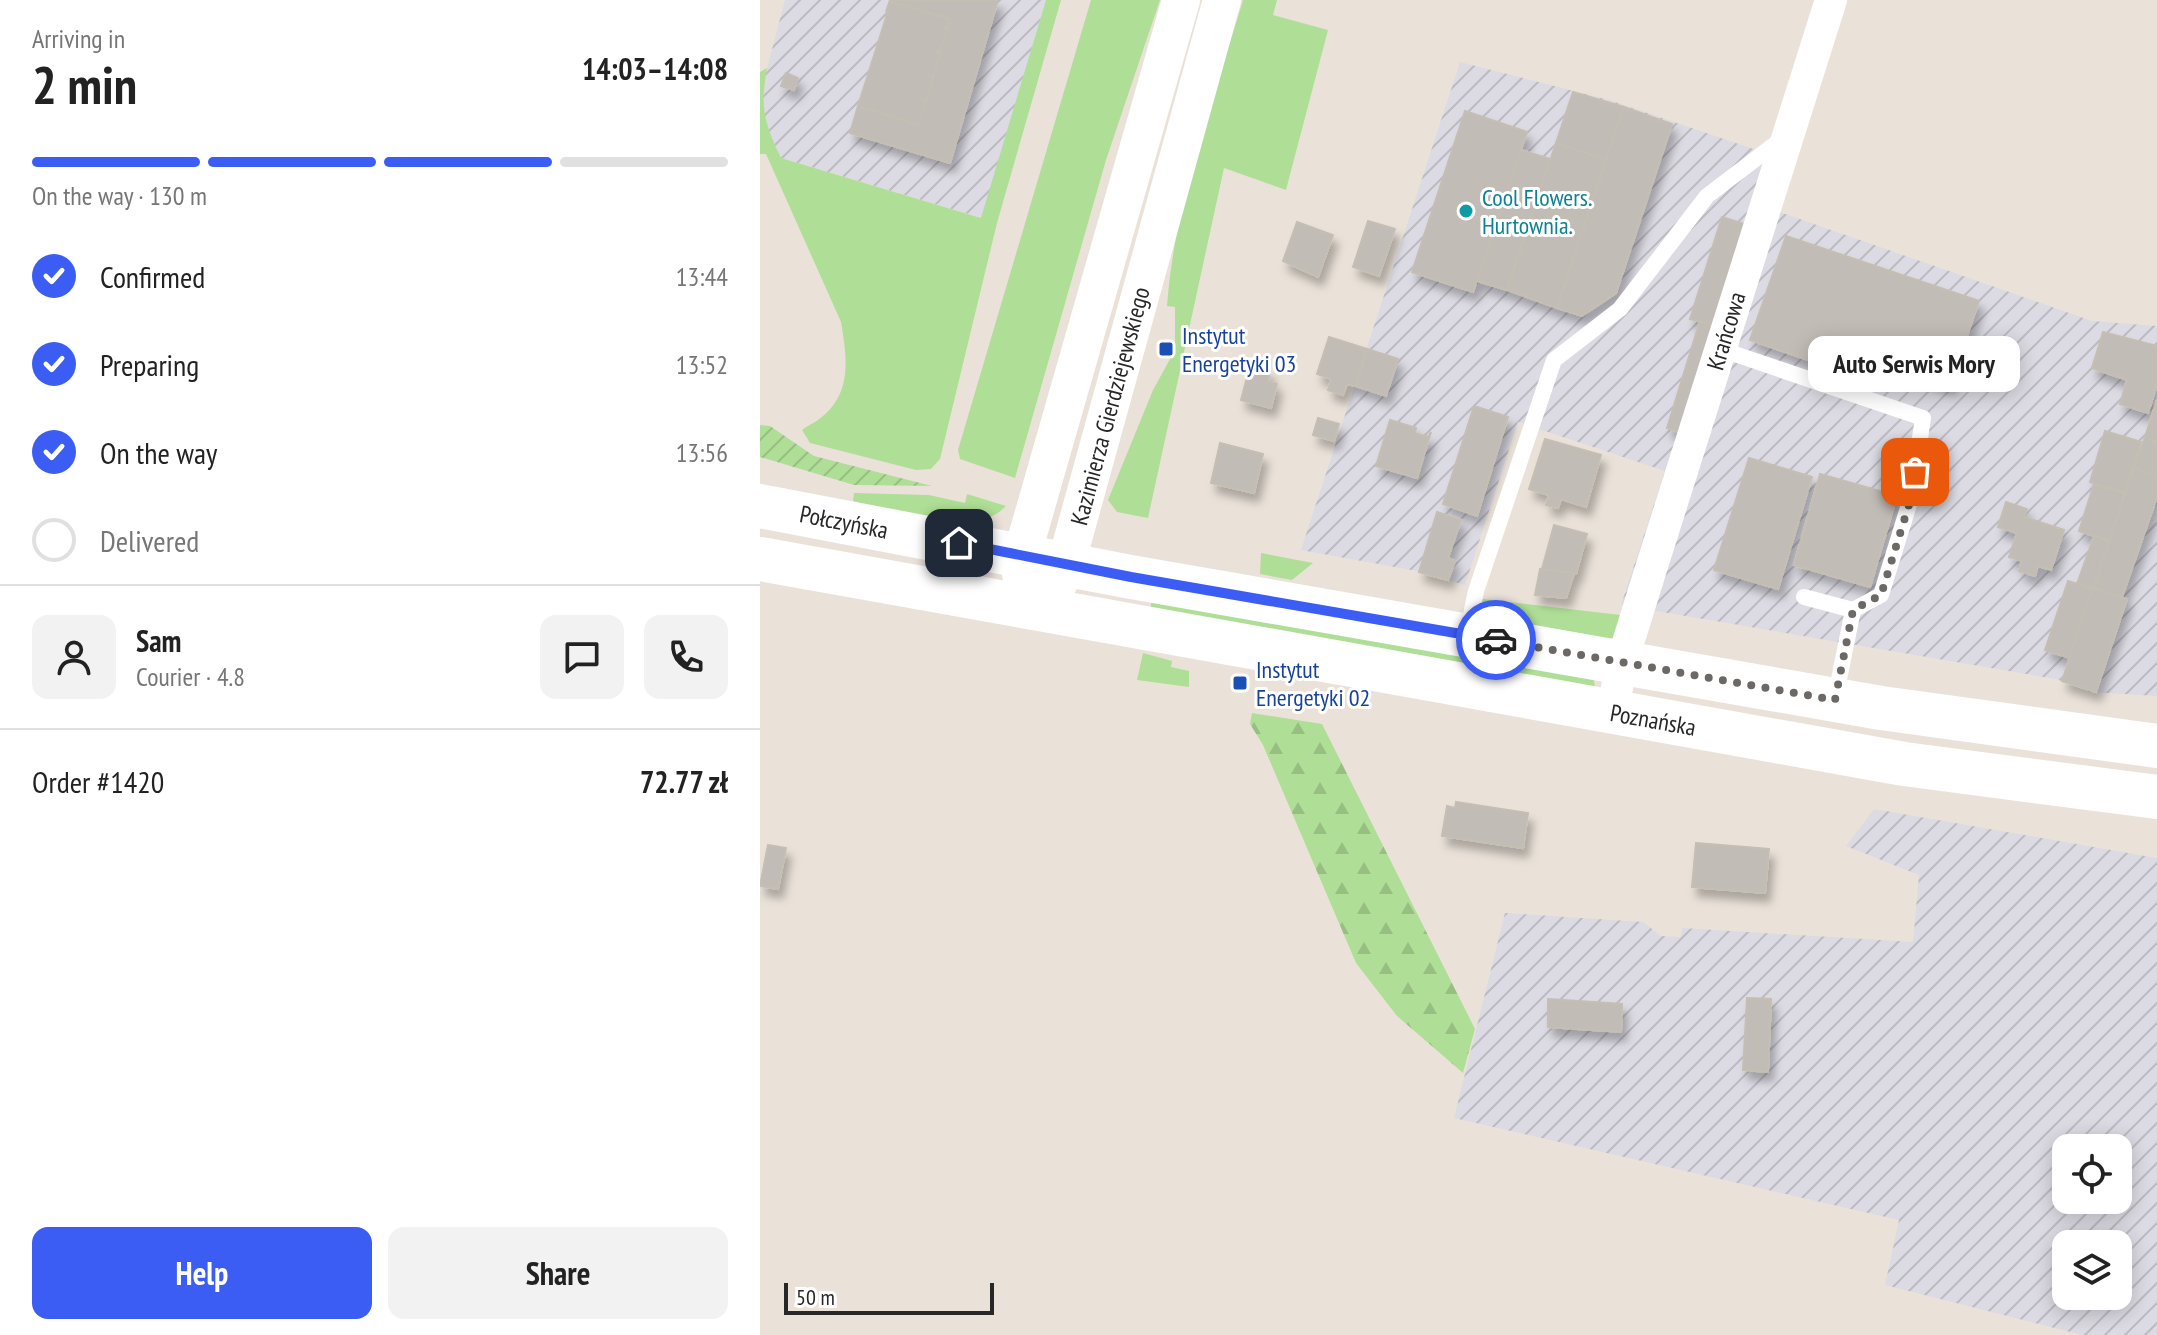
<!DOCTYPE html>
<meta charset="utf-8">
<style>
body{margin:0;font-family:"PT Sans Narrow",sans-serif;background:#f2f2f2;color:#222;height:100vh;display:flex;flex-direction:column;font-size:30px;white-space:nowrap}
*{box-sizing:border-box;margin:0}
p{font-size:26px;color:#767676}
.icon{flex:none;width:44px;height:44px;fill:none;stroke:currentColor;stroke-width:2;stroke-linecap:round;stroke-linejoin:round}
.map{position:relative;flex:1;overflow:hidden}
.panel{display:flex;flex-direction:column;background:#fff;width:760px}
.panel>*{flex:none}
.tools{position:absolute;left:1292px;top:1134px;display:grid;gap:16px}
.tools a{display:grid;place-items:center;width:80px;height:80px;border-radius:16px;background:#fff;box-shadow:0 4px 20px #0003;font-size:40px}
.scale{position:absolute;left:24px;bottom:20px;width:210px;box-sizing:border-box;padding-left:8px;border:4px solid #272727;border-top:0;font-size:22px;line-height:28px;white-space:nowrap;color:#272727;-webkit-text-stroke:6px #fff;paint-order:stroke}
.pin{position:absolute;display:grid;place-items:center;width:68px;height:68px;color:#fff;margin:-34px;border-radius:16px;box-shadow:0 4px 12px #0006}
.courier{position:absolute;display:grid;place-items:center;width:80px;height:80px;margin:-40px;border:6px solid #3c5df4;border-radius:50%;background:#fff;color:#222;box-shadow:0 2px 10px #0007}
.bubble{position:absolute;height:56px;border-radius:16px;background:#fff;box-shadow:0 4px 20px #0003;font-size:26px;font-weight:700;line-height:56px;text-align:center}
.head em{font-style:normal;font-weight:700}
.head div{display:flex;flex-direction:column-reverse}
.head{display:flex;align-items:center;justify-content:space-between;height:136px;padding:0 32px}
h1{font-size:52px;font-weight:700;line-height:60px}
.bar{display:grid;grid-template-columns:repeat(4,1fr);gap:12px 8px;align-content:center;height:96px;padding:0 32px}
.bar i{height:10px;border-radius:6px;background:#e0e0e0}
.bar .selected{background:#3c5df4}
.bar p{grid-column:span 4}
.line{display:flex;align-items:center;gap:20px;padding:0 32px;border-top:2px solid #e0e0e0}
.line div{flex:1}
.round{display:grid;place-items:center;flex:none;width:84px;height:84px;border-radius:16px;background:#f2f2f2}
ol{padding:0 32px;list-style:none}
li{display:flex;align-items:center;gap:24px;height:88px}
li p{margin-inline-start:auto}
li .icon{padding:8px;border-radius:50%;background:#3c5df4;color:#fff;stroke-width:4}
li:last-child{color:#767676}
li i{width:44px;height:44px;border:4px solid #e0e0e0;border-radius:50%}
.primary-button{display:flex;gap:16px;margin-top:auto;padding:16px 32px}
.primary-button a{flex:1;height:92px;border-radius:16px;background:#3c5df4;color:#fff;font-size:32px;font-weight:700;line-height:92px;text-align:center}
.primary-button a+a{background:#f2f2f2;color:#222}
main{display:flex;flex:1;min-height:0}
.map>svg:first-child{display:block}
.industrial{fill:url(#industrial-furrows);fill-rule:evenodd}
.grass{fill:#afdf96}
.forest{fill:url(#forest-firs)}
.garden{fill:url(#garden-furrows)}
.building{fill:#c2bcb6;stroke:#c4beb3;stroke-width:2;filter:url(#shadow)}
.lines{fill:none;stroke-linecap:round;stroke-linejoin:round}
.service{stroke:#fff;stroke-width:16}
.minor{stroke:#fff;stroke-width:32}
.tertiary{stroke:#fff;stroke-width:38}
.secondary{stroke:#fff;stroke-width:44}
.done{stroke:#6b6865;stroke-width:8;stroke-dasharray:0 14.4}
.route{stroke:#3c5df4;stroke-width:10}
.culture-dot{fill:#0f9aa8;stroke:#fff;stroke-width:3}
.transit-dot{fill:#1a4fb4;stroke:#fff;stroke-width:3}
.labels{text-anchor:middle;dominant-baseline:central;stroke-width:6;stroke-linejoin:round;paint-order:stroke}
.culture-label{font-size:24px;fill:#0d838f;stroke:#fff;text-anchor:start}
.street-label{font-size:24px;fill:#272727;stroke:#fff}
.transit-label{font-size:24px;fill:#164399;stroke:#fff;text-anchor:start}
</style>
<main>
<section class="panel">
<div class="head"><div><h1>2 min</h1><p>Arriving in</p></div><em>14:03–14:08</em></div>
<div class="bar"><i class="selected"></i><i class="selected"></i><i class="selected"></i><i></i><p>On the way · 130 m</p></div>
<ol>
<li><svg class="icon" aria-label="check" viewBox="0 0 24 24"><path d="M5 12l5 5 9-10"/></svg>Confirmed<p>13:44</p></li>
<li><svg class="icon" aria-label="check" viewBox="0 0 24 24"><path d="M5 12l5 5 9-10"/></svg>Preparing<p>13:52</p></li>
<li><svg class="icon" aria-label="check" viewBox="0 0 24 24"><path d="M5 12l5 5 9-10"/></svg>On the way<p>13:56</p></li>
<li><i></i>Delivered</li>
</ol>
<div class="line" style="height:144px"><a class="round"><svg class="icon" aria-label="person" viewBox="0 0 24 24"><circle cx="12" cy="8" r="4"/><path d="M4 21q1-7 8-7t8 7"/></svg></a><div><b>Sam</b><p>Courier · 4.8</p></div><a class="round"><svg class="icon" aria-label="chat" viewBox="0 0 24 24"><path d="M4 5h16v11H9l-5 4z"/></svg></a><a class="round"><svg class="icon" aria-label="phone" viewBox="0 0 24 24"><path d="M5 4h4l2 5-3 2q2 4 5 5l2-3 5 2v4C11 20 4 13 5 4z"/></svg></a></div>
<div class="line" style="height:104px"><div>Order #1420</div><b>72.77 zł</b></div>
<div class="primary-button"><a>Help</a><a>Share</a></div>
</section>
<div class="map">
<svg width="1397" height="1335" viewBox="0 0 1397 1335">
<defs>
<pattern id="industrial-furrows" width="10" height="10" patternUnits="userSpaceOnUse" patternTransform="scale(2)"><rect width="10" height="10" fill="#dcdae2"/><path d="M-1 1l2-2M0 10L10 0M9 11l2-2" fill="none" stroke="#bdbbc2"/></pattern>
<pattern id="forest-firs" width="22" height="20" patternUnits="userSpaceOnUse" patternTransform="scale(2)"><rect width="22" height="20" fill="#afdf96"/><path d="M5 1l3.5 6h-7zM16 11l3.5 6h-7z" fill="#97bf81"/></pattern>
<pattern id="garden-furrows" width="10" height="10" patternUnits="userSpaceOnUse" patternTransform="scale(2)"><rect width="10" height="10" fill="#afdf96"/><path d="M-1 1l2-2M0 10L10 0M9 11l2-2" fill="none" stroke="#97bf81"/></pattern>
<filter id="shadow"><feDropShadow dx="5" dy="9" stdDeviation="4" flood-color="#0004"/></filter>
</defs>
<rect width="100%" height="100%" fill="#eae2d9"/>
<g class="industrial">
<polygon points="25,0 286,0 222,218 21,158 1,115 0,95"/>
<polygon points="700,62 849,100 1011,155 994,203 1332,321 1397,326 1397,696 1331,692 1296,679 861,605 905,471 758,422 705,585 657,571 541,550"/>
<path d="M 1114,809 L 1397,858 L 1397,1335 L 1322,1335 L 1125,1285 L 1139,1220 L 694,1118 L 745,913 L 883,922 L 901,936 L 921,937 L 922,928 L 1153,942 L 1159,875 L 1086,846 ZM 1306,1148 L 1358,1148 L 1358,1200 L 1306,1200 ZM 1306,1244 L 1358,1244 L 1358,1296 L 1306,1296 Z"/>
</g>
<g class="grass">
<path d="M 286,0 L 301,0 L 237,223 L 180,459 L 171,469 L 156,470 L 50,443 L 42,430 C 47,426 52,424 58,420 C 93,395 87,358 81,322 L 6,154 L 0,154 L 0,72 L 7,68 C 0,108 4,122 21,158 L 221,218 Z"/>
<polygon points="331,0 400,0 346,160 255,478 200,459 198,450"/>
<path d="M 483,0 L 517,0 L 513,15 L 568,30 L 526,190 L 464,168 L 388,518 L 357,512 L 348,500 L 393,390 L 410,359 L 415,341 L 415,307 L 407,306 C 415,200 453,101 483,0 Z"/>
<path d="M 94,493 L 169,495 L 205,503 L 207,494 L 246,506 C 215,540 132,512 93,501 Z"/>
<polygon points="501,553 553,563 532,580 500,574"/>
<polygon points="392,595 834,679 835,688 390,615"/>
<polygon points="722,600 723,599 869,616 859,635 851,639 736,618 725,612"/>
<polygon points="383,653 412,661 411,667 429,671 429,687 377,680"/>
</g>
<polygon class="forest" points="492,713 562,724 715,1029 703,1073 637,1016 596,963 503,745 490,724"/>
<polygon class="garden" points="0,425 10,426 54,456 172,486 94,485 0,457"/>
<g class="building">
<polygon points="130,0 238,0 190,163 90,133 98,106 159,125 165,102 161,99 166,101 173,78 168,75 173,77 180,54 176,51 180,52 187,30 183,27 188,28 190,19 131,2 126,12"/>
<polygon points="131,2 190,19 188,28 183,27 187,30 180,52 176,51 180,54 173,77 168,75 173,78 166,101 161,99 165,102 159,125 98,106"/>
<polygon points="26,73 38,78 34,90 21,86"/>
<polygon points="813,92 864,107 846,160 796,143"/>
<polygon points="864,107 912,124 856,293 822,316 797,308"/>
<polygon points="705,111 767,132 713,292 652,272"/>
<polygon points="796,143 846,160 797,308 747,290"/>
<polygon points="761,150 790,159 747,290 717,281"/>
<polygon points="962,217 984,224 952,325 930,319"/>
<polygon points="608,221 635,229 619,276 593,267"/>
<polygon points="537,222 573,235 558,277 523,261"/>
<polygon points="1026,236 1219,301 1190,386 1065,344 1063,350 1056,348 1051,361 990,340"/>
<polygon points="940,321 952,325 919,432 907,428"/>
<polygon points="1343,332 1397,346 1397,384 1388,413 1360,404 1367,380 1332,368"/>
<polygon points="569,337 607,349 596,386 587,384 583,395 568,390 571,379 557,374"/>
<polygon points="607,349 638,359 626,396 596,386"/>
<polygon points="490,366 510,371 508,381 517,384 511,408 481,400"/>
<polygon points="1397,400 1397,442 1385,437"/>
<polygon points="714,406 748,417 717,516 683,504"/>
<polygon points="558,418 579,424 574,441 553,435"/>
<polygon points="630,420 656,428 655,433 668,437 671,432 657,478 616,466"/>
<polygon points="1345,431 1381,442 1364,493 1330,482"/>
<polygon points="1385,437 1397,442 1397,476 1374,468"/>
<polygon points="785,439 841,455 826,507 801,499 798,508 786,505 789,495 769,489"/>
<polygon points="460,443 503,454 494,493 451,483"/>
<polygon points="989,458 1052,477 1018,589 954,570"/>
<polygon points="1374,468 1397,476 1397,497 1362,597 1333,587"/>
<polygon points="1060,474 1137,496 1110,587 1034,565"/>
<polygon points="1334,484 1365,493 1349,541 1319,531"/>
<polygon points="1246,502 1267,509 1264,517 1304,530 1291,570 1278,566 1275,576 1259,571 1262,561 1249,557 1257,533 1238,527"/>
<polygon points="677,512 701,520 688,558 695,561 688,580 659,572"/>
<polygon points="794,525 827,534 816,574 782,569"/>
<polygon points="1334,536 1349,541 1333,589 1317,584"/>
<polygon points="780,569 814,573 806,598 775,595"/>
<polygon points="1308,581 1333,589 1310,658 1285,650"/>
<polygon points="1333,587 1367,599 1336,692 1302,681"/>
<polygon points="696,802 768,813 763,848 682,836 687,806 695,808"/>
<polygon points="936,843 1009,849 1005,893 932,887"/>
<polygon points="8,845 26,848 18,889 0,886"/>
<polygon points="987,998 1011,999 1008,1072 983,1070"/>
<polygon points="788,999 862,1004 861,1032 788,1027"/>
</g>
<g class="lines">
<g class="service">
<polyline points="960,349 1163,418 1151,498 1121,595 1093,610"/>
<polyline points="1044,597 1093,610 1075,699"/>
<polyline points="707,634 716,591 794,360 860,309 947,196 1023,138"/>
</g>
<polyline class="minor" points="852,713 862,662 890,572 1071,0"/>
<polyline class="tertiary" points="421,0 262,555 261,574 276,609 299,582 306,564 462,0"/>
<g class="secondary">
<polyline points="0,506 371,577 1121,708 1397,746"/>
<polyline points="0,559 1144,764 1397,797"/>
</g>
</g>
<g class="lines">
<polyline class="done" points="736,640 1075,700 1093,610 1121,595 1151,498 1155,472"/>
<polyline class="route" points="199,543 371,577 736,640"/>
</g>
<circle class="culture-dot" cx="706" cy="211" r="8"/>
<g class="transit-dot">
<rect x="398" y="341" width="16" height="16" rx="4"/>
<rect x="472" y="675" width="16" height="16" rx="4"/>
</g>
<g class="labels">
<g class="culture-label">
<text x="722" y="197">Cool Flowers.<tspan x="722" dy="28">Hurtownia.</tspan></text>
</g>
<g class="street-label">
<text transform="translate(966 331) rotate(-73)">Krańcowa</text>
<text transform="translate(350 406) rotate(-75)">Kazimierza Gierdziejewskiego</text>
<text transform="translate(84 522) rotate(11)">Połczyńska</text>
<text transform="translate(893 720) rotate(10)">Poznańska</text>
</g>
<g class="transit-label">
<text x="422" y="335">Instytut<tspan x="422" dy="28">Energetyki 03</tspan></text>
<text x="496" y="669">Instytut<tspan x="496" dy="28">Energetyki 02</tspan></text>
</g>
</g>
</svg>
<div class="tools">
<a><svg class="icon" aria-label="locate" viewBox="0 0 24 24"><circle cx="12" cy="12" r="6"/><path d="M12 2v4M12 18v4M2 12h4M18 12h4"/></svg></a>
<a><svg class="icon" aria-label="layers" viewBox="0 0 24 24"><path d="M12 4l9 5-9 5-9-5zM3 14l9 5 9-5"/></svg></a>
</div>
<div class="scale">50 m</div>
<div class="pin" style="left:1155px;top:472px;background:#ea580c"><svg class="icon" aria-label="bag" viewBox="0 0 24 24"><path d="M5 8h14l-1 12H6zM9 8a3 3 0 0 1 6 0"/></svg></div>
<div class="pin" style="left:199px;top:543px;background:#1f2937"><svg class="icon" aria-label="home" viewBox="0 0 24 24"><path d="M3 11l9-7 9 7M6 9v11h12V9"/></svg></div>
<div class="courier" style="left:736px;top:640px"><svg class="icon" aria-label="car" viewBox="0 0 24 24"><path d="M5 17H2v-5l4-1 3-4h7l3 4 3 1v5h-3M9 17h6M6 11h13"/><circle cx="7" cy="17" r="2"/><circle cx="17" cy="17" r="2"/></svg></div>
<div class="bubble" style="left:1048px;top:336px;width:212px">Auto Serwis Mory</div>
</div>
</main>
